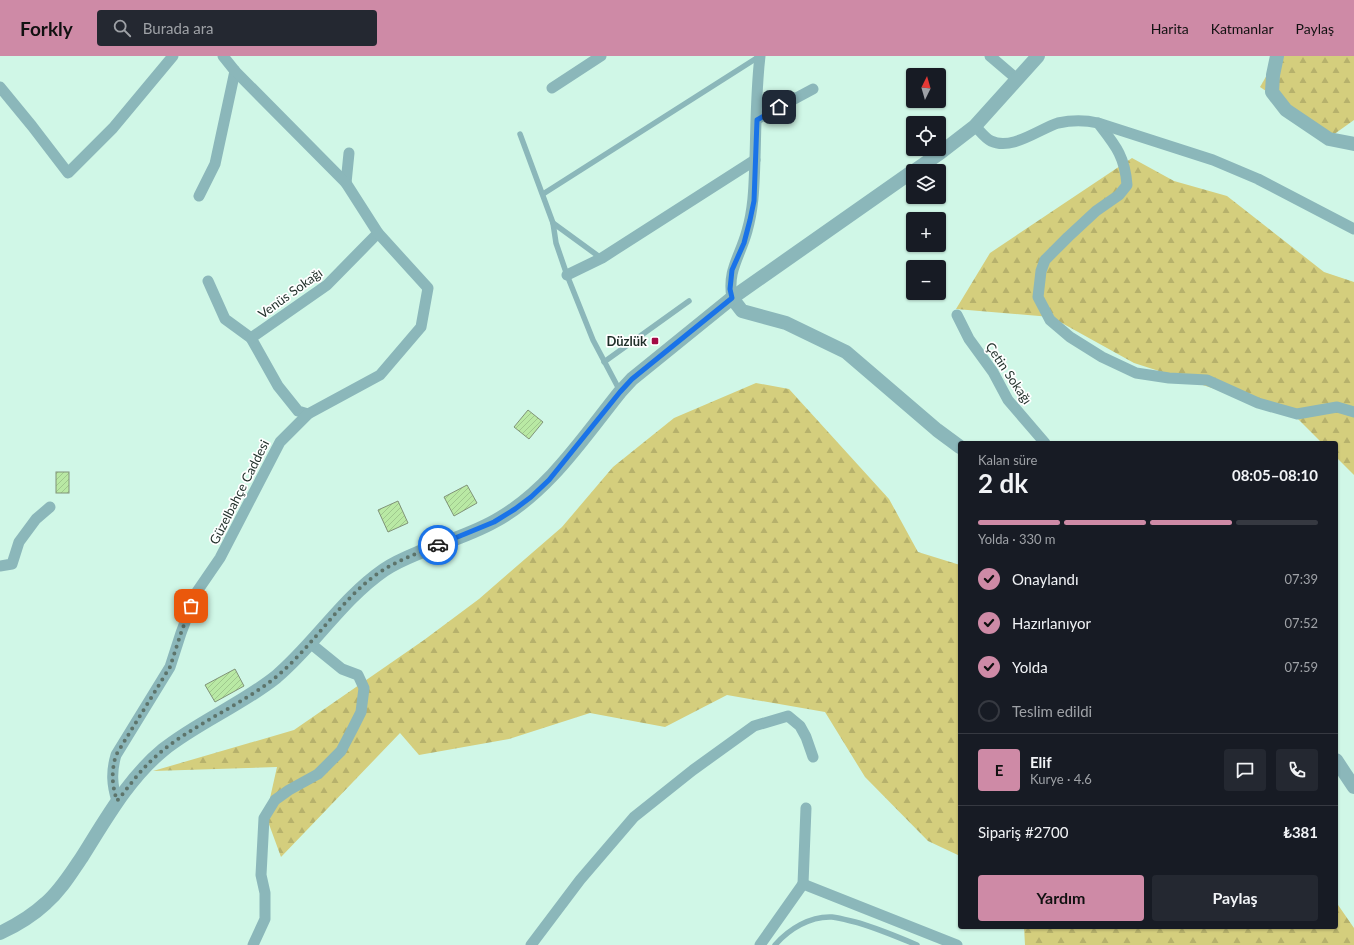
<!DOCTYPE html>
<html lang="tr">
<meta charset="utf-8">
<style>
body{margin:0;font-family:Lato,sans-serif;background:#242831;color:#f1f3f6;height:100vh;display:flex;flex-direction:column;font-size:15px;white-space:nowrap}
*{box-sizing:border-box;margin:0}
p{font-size:13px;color:#9ea1a6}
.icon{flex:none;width:22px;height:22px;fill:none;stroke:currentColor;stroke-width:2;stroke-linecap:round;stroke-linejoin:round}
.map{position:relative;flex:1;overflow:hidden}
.panel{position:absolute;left:958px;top:385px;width:380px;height:488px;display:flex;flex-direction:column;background:#171b24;border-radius:4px;box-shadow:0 1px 3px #0004}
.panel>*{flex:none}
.needle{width:26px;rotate:5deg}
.buttons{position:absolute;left:906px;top:12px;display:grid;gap:8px}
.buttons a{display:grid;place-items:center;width:40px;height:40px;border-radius:4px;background:#171b24;box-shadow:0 1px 3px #0004;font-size:20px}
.pin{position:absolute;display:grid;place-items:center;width:34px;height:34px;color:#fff;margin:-17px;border-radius:8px;box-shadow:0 2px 6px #0006}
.courier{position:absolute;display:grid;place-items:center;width:40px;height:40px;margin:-20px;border:3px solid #1a73e8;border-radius:50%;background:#fff;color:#222;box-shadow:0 1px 5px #0007}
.head em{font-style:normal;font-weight:700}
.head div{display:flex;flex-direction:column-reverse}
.head{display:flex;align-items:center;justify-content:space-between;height:68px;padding:0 20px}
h1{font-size:26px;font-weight:700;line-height:30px}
.bar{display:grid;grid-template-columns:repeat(4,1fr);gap:6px 4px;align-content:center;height:48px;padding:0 20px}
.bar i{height:5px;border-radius:3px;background:#363941}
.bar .selected{background:#ce8aa6}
.bar p{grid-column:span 4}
.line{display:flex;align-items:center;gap:10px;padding:0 20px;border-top:1px solid #363941}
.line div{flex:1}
.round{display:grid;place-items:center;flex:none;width:42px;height:42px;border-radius:4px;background:#242831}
ol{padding:0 20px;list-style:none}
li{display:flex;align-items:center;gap:12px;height:44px}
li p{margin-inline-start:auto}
li .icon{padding:4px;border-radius:50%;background:#ce8aa6;color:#111;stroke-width:4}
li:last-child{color:#9ea1a6}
li i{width:22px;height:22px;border:2px solid #363941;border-radius:50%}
.action{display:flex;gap:8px;margin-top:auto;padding:8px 20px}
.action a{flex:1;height:46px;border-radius:4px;background:#ce8aa6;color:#111;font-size:16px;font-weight:700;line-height:46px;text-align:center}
.action a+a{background:#242831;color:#f1f3f6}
header{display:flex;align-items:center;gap:24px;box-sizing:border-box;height:56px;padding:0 20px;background:#ce8aa6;color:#111}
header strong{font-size:19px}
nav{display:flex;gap:22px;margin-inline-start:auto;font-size:14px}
.search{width:280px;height:36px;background:#242831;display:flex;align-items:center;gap:10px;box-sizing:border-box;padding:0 14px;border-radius:4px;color:#9ea1a6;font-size:15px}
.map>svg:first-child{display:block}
.forest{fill:url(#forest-firs)}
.building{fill:url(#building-hatch);stroke:#809378}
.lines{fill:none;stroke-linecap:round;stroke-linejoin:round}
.service{stroke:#8bb7ba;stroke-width:5.5}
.minor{stroke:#8bb7ba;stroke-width:11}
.tertiary{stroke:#8bb7ba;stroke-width:14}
.done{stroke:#5d746b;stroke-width:4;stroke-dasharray:0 7.2}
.route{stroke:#1a73e8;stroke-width:5}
.poi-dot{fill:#a30a45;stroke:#fff;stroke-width:1.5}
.labels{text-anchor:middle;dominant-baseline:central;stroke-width:3.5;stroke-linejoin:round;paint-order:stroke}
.street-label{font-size:13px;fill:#1f2e28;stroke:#fff}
.poi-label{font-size:13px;font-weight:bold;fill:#1f2e28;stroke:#fff;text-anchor:end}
</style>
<header>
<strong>Forkly</strong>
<div class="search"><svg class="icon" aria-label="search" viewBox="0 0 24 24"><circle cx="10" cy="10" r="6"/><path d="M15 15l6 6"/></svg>Burada ara</div>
<nav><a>Harita</a><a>Katmanlar</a><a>Paylaş</a></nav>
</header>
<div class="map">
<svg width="1354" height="889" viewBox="0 0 1354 889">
<defs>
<pattern id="forest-firs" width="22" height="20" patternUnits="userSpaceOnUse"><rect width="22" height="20" fill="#d4ce7d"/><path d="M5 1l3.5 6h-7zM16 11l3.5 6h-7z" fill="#b6b16c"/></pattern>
<pattern id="building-hatch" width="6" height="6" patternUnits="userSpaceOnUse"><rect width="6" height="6" fill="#b9e9a4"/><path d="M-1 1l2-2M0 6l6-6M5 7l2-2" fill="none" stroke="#9fc88d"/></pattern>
</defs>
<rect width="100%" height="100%" fill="#d0f7e7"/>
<g class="forest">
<polygon points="1278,0 1354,0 1354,64 1333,79 1260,31"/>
<polygon points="1132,102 1174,125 1227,140 1324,216 1354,226 1354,419 1336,401 1336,387 1322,387 1293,358 1134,307 1051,261 956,253 990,197"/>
<polygon points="756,327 789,333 889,443 918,496 960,509 960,800 928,785 865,721 825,656 727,639 665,671 590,657 509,683 419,699 400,677 281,801 266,760 277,711 153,715 294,674 424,584 479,543 562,471 613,411 674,362"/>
<polygon points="1336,846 1354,872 1354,889 1025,889 1024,871 1336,871"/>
</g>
<g class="building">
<polygon points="528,354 543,366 529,383 514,371"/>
<rect x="56" y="416" width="13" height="21"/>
<polygon points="467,429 477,447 454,460 444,441"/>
<polygon points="398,445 408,467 388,476 378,454"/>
<polygon points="235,613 244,630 215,646 205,629"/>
</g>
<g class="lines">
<g class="service">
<polyline points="520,78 553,167 556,187 567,219 593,284 620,335"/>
<polyline points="543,138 760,0"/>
<polyline points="553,167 601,202"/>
<polyline points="604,306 689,245"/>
<path d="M 775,889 C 789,873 810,860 832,861 C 841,862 850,865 859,867 C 879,873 898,881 917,889"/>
</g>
<g class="minor">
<polyline points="990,0 1017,23"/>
<polyline points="0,31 32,70 68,117 113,72 173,0"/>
<polyline points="552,32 601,0"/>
<polyline points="757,63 813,33"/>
<path d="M 1098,67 C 1115,89 1125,100 1127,129 L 1119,139 L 1096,155 L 1068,181 L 1045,204 L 1041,215 L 1038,241 L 1050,264 L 1070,281 L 1102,301 L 1136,317 L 1169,322 L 1207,324 L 1258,347 L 1297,358 L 1337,351 L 1354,356"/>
<path d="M 975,70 C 980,75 985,82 991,85 C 1012,95 1039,73 1058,67 C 1072,64 1085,64 1098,67 L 1213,104 L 1258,123 L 1354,173"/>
<polyline points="346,127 349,97"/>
<polyline points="199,140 215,108 235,15"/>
<polyline points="567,219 602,202 755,104"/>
<polyline points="208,225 225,263 251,282 278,330 298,355 308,358"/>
<path d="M 732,242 C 727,214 740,201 747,175 C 754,151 754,128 755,103 C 756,69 756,34 760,0"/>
<polyline points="957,259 969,283 993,316 1008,344 1045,387"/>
<polyline points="251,282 327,229 378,177"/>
<polyline points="0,510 12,508 19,486 36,463 50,451"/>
<path d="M 117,745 C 112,729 111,716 116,699 L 170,611 L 181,577 L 196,537 L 220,502 L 280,386 L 308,358 L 380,319 L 421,271 L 428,232 L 378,177 L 346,127 L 235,15 L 223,0"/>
<polyline points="803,828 806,752"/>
<polyline points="253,889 265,863 265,837 261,819 264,762 275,744 289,734 318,718 341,695 353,672 361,656 364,632 358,619 342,613 310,587"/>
<polyline points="531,889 580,824 634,761 693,714 754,670 788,660 800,670 806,681 813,701"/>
<polyline points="760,889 803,828 957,889"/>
</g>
<g class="tertiary">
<polyline points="1277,0 1273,19 1272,36 1286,54 1329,83 1354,88"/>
<polyline points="914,115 940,97 975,70 1038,0"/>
<polyline points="732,242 742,255 786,267 846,296 937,374 960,391"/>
<polyline points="1336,704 1354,731"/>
<path d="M 0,877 C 17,869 32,860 46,847 C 61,834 71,817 82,801 C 106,763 128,723 163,694 C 198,666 241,649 276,621 C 315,588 342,543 384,514 C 397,505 411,500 425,494 C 449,485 474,477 495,465 C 548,436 583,382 620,336 L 632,323 L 732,242 L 913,115"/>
</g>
</g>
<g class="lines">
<path class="done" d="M 191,550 L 181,577 L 170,611 L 116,699 C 111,716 112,729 117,745 C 127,733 136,720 146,710 C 158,697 174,685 189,676 C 218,657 249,643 276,621 C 312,591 336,550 373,521 C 393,506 415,498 438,489"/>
<polyline class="route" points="438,489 494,466 515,453 531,441 549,424 620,336 632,323 732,242 730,233 732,214 744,187 750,164 754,145 757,64 779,51"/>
</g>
<rect class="poi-dot" x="651" y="281" width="8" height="8" rx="2"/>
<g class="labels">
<g class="street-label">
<text transform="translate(290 237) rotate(-36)">Venüs Sokağı</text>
<text transform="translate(1009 317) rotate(56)">Çetin Sokağı</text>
<text transform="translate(239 436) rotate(-63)">Güzelbahçe Caddesi</text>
</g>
<g class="poi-label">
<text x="647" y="285">Düzlük</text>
</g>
</g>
</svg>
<div class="buttons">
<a><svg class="needle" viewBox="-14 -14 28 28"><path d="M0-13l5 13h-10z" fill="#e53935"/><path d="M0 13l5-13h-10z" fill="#9ea1a6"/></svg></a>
<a><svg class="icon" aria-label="locate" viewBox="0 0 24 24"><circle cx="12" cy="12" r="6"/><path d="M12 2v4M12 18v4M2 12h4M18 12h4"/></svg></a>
<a><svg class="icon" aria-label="layers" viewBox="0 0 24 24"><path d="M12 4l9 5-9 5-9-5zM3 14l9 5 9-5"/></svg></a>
<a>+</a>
<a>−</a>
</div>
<div class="pin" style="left:191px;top:550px;background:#ea580c"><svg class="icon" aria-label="bag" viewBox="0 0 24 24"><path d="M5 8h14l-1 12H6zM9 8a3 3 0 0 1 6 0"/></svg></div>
<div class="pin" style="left:779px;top:51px;background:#1f2937"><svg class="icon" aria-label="home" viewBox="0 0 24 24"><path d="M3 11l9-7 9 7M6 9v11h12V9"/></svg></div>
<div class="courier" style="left:438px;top:489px"><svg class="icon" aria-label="car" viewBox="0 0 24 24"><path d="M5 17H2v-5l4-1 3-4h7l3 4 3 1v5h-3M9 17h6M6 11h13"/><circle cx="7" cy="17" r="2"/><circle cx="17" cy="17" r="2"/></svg></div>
<section class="panel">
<div class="head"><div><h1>2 dk</h1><p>Kalan süre</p></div><em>08:05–08:10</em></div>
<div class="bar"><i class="selected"></i><i class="selected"></i><i class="selected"></i><i></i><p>Yolda · 330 m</p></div>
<ol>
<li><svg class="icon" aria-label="check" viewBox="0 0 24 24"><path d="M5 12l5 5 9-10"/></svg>Onaylandı<p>07:39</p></li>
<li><svg class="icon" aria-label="check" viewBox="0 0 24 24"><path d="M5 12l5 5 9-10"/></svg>Hazırlanıyor<p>07:52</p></li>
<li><svg class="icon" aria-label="check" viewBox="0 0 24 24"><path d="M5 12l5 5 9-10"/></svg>Yolda<p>07:59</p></li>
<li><i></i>Teslim edildi</li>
</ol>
<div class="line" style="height:72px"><b class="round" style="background:#ce8aa6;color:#111">E</b><div><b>Elif</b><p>Kurye · 4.6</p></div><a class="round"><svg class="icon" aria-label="chat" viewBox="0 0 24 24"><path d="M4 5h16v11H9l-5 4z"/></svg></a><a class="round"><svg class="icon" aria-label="phone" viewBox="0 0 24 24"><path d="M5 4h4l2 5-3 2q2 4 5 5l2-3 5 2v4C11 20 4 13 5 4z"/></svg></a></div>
<div class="line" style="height:52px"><div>Sipariş #2700</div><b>₺381</b></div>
<div class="action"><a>Yardım</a><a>Paylaş</a></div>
</section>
</div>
